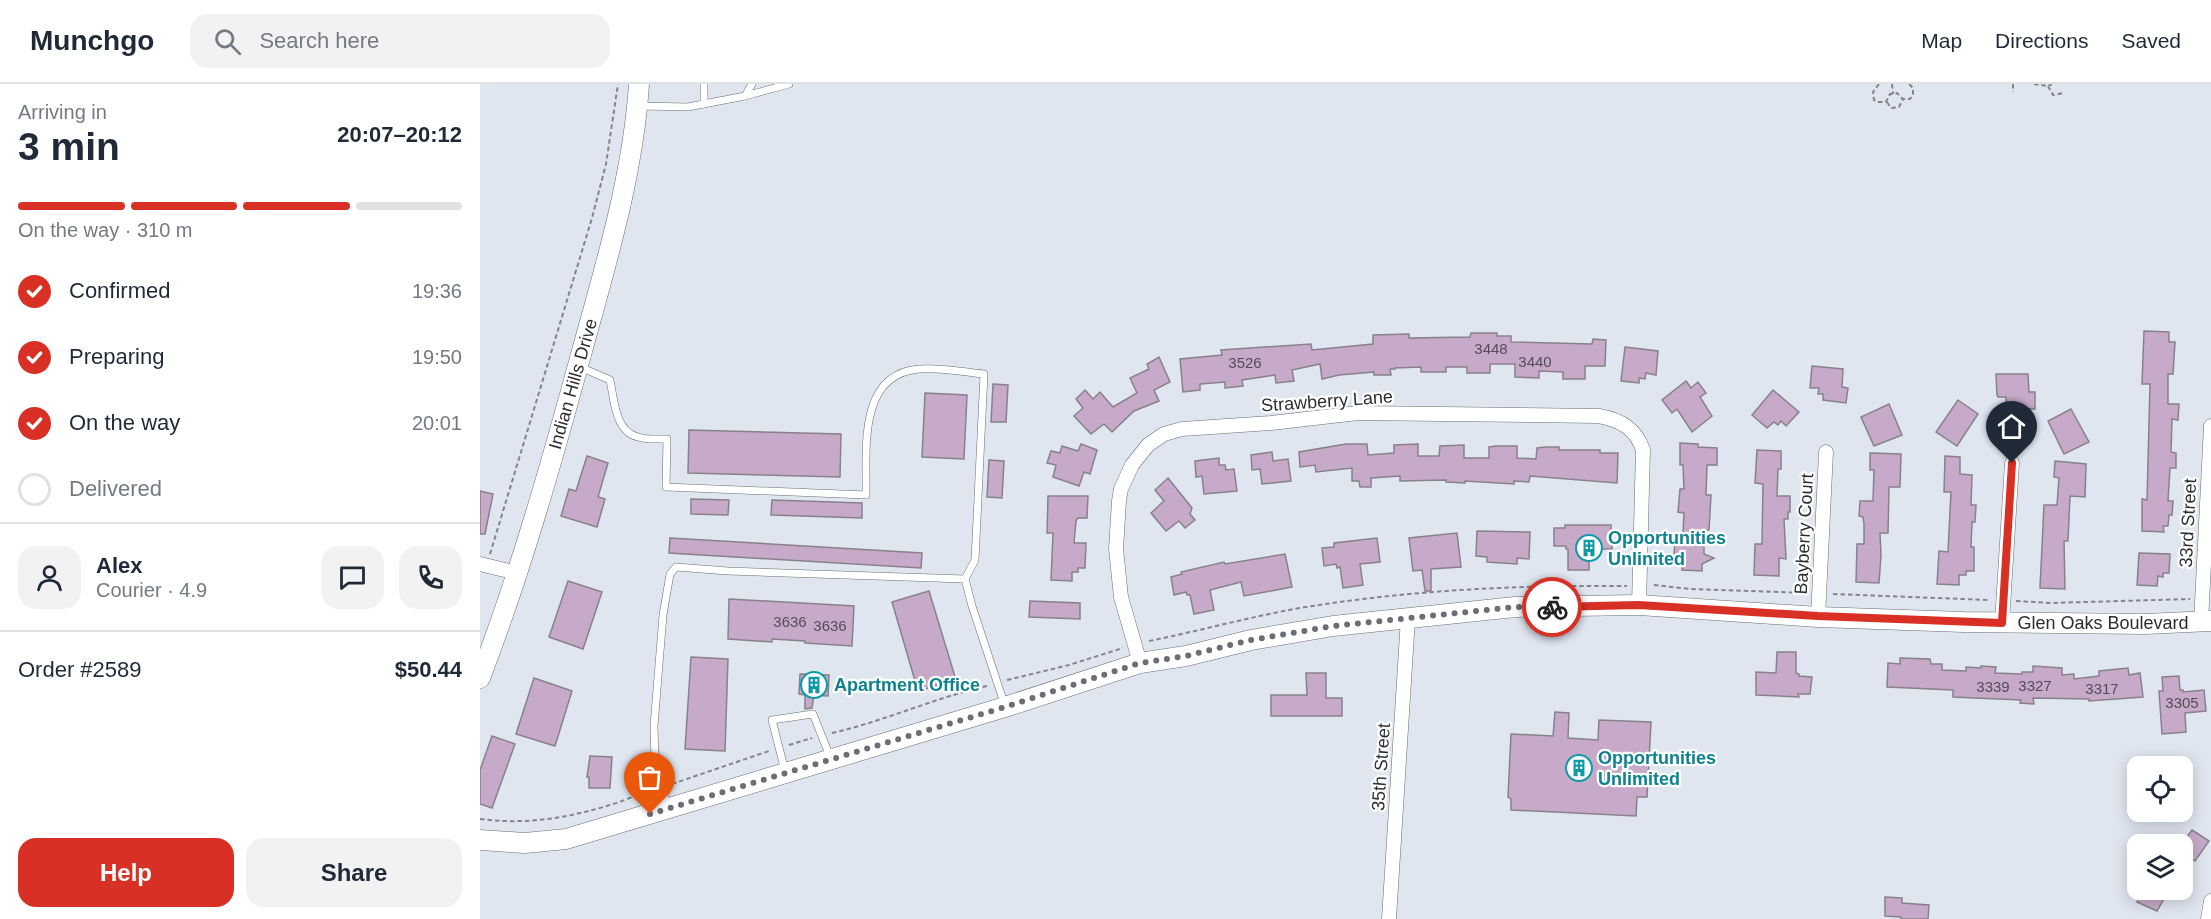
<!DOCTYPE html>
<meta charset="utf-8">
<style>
body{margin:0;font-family:Arial,sans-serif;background:#f2f2f3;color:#1f2937;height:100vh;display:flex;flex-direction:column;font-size:22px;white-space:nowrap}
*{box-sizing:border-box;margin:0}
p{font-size:20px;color:#747a83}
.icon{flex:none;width:33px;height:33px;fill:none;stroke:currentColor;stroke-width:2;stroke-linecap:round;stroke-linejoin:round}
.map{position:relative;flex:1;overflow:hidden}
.drawer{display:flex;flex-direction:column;background:#fff;width:480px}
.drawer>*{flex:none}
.tools{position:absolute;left:1647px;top:672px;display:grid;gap:12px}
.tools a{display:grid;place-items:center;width:66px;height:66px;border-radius:12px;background:#fff;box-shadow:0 3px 15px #0003;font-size:30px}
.pin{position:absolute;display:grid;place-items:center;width:51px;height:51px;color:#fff;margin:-62px -26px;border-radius:50% 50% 50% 0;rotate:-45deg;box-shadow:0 0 6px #0007}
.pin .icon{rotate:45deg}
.courier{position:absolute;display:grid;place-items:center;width:60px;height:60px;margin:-30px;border:4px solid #d93025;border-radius:50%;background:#fff;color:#222;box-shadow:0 2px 8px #0007}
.headline em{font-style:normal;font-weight:700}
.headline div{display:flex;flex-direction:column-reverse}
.headline{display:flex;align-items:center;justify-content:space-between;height:102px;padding:0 18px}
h1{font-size:39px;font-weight:700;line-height:45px}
.bar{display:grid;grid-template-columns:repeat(4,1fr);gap:9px 6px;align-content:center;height:72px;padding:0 18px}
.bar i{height:8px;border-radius:4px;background:#e0e1e3}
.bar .current{background:#d93025}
.bar p{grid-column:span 4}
.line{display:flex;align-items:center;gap:15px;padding:0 18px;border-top:2px solid #e0e1e3}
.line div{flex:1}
.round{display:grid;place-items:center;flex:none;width:63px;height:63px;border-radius:18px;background:#f2f2f3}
ol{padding:0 18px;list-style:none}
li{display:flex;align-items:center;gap:18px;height:66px}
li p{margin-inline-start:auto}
li .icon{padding:6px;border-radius:50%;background:#d93025;color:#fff;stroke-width:4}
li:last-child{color:#747a83}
li i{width:33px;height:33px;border:3px solid #e0e1e3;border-radius:50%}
.cta{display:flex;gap:12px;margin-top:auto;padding:12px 18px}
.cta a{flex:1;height:69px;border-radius:18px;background:#d93025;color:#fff;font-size:24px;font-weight:700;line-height:69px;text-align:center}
.cta a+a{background:#f2f2f3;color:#1f2937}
header{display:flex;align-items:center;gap:36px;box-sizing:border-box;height:84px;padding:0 30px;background:#fff;border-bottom:2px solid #e0e1e3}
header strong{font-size:28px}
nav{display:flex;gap:33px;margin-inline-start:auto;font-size:21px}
.search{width:420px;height:54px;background:#f2f2f3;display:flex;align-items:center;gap:15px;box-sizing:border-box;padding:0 21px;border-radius:18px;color:#747a83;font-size:22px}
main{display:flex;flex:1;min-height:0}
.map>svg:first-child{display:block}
.building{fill:#c7aac9;stroke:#898189;stroke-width:1.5}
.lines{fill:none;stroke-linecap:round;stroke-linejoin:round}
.lane-casing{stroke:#686e76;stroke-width:8}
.street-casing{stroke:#686e76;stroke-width:15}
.secondary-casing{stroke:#686e76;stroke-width:21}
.path{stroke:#81858c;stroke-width:2;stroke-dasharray:4.5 3;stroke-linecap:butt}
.lane{stroke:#fff;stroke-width:7}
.street{stroke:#fff;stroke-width:14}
.secondary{stroke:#fff;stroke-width:20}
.done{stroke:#6b6e74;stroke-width:6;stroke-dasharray:0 10.8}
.route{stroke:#d93025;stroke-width:8}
.labels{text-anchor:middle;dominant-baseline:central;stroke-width:4.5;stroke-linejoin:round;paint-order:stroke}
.number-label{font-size:15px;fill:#534d58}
.street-label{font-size:18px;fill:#2c2e32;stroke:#fff}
.culture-label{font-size:18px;font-weight:bold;fill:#0d838f;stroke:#fff;text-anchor:start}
</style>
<header>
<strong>Munchgo</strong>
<div class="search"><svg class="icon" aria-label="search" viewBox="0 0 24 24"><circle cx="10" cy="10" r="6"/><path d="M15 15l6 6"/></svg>Search here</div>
<nav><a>Map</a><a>Directions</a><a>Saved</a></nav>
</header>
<main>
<section class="drawer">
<div class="headline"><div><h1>3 min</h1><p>Arriving in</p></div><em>20:07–20:12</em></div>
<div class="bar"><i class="current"></i><i class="current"></i><i class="current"></i><i></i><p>On the way · 310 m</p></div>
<ol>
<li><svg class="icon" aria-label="check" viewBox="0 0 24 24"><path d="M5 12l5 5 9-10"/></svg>Confirmed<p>19:36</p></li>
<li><svg class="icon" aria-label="check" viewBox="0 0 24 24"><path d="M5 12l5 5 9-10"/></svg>Preparing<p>19:50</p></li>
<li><svg class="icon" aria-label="check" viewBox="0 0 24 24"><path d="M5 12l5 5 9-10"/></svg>On the way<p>20:01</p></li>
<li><i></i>Delivered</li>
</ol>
<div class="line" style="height:108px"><a class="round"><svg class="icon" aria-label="person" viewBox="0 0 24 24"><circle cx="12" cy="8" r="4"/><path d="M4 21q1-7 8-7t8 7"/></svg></a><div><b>Alex</b><p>Courier · 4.9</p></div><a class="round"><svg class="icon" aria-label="chat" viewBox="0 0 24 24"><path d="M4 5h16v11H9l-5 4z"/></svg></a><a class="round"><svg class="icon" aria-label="phone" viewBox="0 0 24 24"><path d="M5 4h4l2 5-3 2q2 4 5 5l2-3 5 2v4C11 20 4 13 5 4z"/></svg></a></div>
<div class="line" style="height:78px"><div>Order #2589</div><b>$50.44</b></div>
<div class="cta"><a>Help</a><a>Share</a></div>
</section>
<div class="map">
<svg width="1731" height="835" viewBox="0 0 1731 835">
<rect width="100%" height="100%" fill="#dfe6f0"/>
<g class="building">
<polygon points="1664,247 1689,248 1689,258 1695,258 1693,290 1688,290 1688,320 1699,320 1698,336 1692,335 1691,368 1696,369 1696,384 1690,384 1688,417 1693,417 1692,431 1689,431 1688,442 1683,442 1684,448 1662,447 1662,415 1667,416 1670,300 1662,300"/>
<polygon points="991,249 1017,249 1017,252 1031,252 1031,258 1112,260 1113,255 1126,256 1125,282 1105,282 1105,295 1083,295 1083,288 1059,287 1059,294 1035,293 1035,280 1010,280 1010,289 987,289 987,283 966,283 966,288 941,288 941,283 915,284 915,285 910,285 911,291 894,291 894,288 859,291 842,295 840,280 812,286 814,297 796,299 795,291 762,296 763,302 745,304 745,298 720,300 720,306 703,308 700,275 742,271 741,266 831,260 832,266 893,260 893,251 929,250 929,254 990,253"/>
<polygon points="1145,263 1178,267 1176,291 1166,289 1165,295 1159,294 1159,299 1141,297"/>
<polygon points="679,273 690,298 674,306 679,317 654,327 632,348 624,340 611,350 594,332 603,324 596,315 605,306 613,315 620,308 633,323 657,309 650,294 669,285 667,280"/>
<polygon points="1332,282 1363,285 1362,303 1368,304 1366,319 1343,316 1343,310 1338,310 1339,304 1330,304"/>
<polygon points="1516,290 1548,290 1549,308 1555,308 1555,325 1530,324 1530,319 1526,318 1526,313 1518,313 1517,311"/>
<polygon points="1206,297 1211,304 1218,298 1226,309 1220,313 1232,332 1212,348 1197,325 1192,329 1182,316"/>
<polygon points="513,300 528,301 526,338 511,338"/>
<polygon points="1293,306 1319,328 1306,342 1301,337 1298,341 1294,338 1287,344 1272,331"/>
<polygon points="445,309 487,311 484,375 442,373"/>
<polygon points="1478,316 1498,330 1477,362 1456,348"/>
<polygon points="1409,320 1422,351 1394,362 1381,333"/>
<polygon points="1591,325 1609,358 1584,370 1568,337"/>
<polygon points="209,346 361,350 360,393 208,389"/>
<polygon points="1200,359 1218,360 1218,363 1237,364 1237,381 1227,381 1226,411 1231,411 1229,446 1224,446 1224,470 1234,474 1222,480 1222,487 1202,486 1202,475 1194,475 1195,450 1203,450 1204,429 1198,428 1200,405 1204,405 1203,381 1200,381"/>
<polygon points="601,360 617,366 610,390 604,388 599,402 573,393 576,381 567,379 571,367 580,369 582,362 598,367"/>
<polygon points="866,360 887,360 888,371 914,369 914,361 938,360 938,372 959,372 960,362 984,361 984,374 1009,374 1009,363 1016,362 1037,362 1037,374 1056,375 1057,364 1065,363 1079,363 1079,366 1120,366 1120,369 1138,369 1137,399 1050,392 1049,398 1034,397 1034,400 985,397 985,399 966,398 966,396 920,397 920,392 891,394 891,403 880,403 879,397 872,397 872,384 836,388 835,381 820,383 819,368"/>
<polygon points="1277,366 1301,367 1301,385 1298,385 1297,412 1310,412 1310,428 1308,428 1308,435 1304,435 1306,475 1299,474 1299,492 1274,491 1275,460 1282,460 1283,400 1275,399"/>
<polygon points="792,368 793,377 808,375 811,397 782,400 780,385 772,386 771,371"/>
<polygon points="1390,369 1421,370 1420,403 1409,403 1408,449 1400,449 1401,471 1399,499 1376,498 1377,460 1384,460 1384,440 1383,433 1379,432 1380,417 1393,417 1394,386 1390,386"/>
<polygon points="107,372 128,379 118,413 125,415 117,443 81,432 89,405 96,407"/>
<polygon points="1465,372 1480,373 1480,390 1492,391 1491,421 1496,421 1495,438 1492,438 1491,463 1494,463 1494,487 1486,487 1486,491 1479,491 1479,501 1457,500 1459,467 1468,468 1471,408 1464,408"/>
<polygon points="739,374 739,381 745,381 746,386 754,385 757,407 724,410 722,392 716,393 715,377"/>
<polygon points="509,376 524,377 522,414 507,413"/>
<polygon points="1575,377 1606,380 1605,413 1590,412 1588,457 1584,457 1585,505 1560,504 1564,421 1577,421 1579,394 1574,393"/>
<polygon points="688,394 712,424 710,430 715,436 705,444 699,437 686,447 671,429 684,417 675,406"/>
<polygon points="0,407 13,410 5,450 0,450"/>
<polygon points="568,412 608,412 607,434 598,434 596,437 594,459 606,459 605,484 598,484 598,488 592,488 592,497 571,496 573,449 567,449"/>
<polygon points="211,415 249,416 248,431 211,430"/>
<polygon points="292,416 382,419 382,434 291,431"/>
<polygon points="1085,441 1131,441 1132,465 1109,465 1109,486 1088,486 1088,465 1086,465 1086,462 1074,462 1074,444 1085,444"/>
<polygon points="997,447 1050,448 1049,475 1037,474 1037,480 1007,478 1007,473 996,472"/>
<polygon points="977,449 981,483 951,485 951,507 945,507 942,486 933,487 929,454"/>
<polygon points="190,454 442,469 441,484 189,469"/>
<polygon points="897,454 900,478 880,480 883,501 863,504 860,483 857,484 856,480 844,482 842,464 854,463 854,459"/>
<polygon points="1659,469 1690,470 1689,489 1683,489 1683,493 1678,492 1677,502 1657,501"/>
<polygon points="805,470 812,503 764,512 761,498 730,506 734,526 714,530 710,511 707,511 706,508 694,511 691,493 702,490 701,488 744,478 745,480"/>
<polygon points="88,497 122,508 103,565 69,553"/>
<polygon points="449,507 476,596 438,607 412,518"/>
<polygon points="249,515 374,522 372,562 325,559 325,557 292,555 292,558 248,555"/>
<polygon points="550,517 600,519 600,535 549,533"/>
<polygon points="1297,568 1316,568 1316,589 1319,590 1319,592 1332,593 1330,610 1318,610 1319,613 1276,611 1276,588 1296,589"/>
<polygon points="211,573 248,575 245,667 205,665"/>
<polygon points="1420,574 1450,575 1451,580 1462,580 1462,586 1486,587 1486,583 1501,584 1501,582 1516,583 1515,589 1542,590 1542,588 1553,588 1553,582 1582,584 1582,591 1594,590 1594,595 1619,592 1619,587 1648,584 1649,591 1660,589 1663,613 1609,617 1609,615 1553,614 1554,620 1540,619 1541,616 1473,613 1473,606 1407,603 1408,579 1420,580"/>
<polygon points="826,589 846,589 846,614 862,614 862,632 791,632 791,611 827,611"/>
<polygon points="320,590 349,591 348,612 334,611 332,624 325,625 325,611 319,610"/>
<polygon points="1699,592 1700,606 1703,606 1703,608 1724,606 1726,627 1705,629 1706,648 1682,650 1679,607 1683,607 1682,593"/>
<polygon points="54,594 92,607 75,662 36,650"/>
<polygon points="1075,628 1089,629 1088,654 1118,656 1119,636 1171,638 1167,713 1157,713 1156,732 1031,726 1031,715 1028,713 1031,650 1073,652"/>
<polygon points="12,652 35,660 12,724 0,720 0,686"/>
<polygon points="110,672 132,673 130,704 109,704 109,693 107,693"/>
<polygon points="1712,746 1729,757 1715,777 1702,768 1702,760"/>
<polygon points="1662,806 1689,806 1677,827 1657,818"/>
<polygon points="1405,813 1422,814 1422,819 1449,821 1448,835 1421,835 1421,833 1405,832"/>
</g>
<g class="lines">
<defs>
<g id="lane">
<polyline points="224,0 224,20"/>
<polyline points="272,0 265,12 309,0"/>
<polyline points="160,22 208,23 265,12"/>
<path d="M 100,283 L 130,296 C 134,315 135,348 158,353 C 167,356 178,355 187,355 L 186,403 L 386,411 C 387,367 377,290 439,285 C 460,283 483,288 504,290 L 495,476 L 485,495"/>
<polyline points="305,687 292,636 333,630 351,675"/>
<polyline points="187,722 175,678 174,642 183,531 190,490 196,483 248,487 485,495 492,522 525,622"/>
</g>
<g id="street">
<polyline points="0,480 37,489"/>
<polyline points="1338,533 1346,368"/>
<polyline points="1721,538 1731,342"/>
<polyline points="1522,539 1532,379"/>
<path d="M 660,579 L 641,513 L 636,465 L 639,417 L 641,405 L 652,381 L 668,361 L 684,350 L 702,345 L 791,339 L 878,329 L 1119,332 C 1141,336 1156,345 1163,366 L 1159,521"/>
<polyline points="909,835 928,534"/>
<polyline points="1728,835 1731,817"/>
</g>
<g id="secondary">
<path d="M 0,594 C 41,487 72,377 102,267 C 126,180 153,91 159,0"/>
<polyline points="0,756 45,759 86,755 525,623 660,579 706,572 771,556 853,542 1035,523 1159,521 1338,533 1484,538 1665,540 1731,537"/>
</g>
</defs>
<use href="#lane" class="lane-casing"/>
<use href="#street" class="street-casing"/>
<use href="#secondary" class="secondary-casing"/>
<g class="path">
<polyline points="1399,0 1393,8 1394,16 1398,18 1406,18 1410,10 1417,9 1423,15 1430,15 1433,11 1433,4 1429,0"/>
<polyline points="1412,0 1413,10"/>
<polyline points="1533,0 1533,8"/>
<polyline points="1554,0 1568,2 1572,0"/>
<polyline points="1568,2 1573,11 1584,9"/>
<polyline points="1407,18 1411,24 1419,23 1423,15"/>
<polyline points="10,470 112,134 126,80 138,0"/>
<polyline points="1174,501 1210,505 1327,509"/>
<polyline points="1353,510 1509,516"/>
<polyline points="1536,517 1571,519 1710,515"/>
<path d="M 669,557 C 719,547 769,533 820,524 C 929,506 1037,501 1147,502"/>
<polyline points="527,596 589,581 643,564"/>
<path d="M 352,649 C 405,637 454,614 507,602"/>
<polyline points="309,661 332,654"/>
<polyline points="192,700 289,667"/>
<path d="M 0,735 C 46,741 89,734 133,720 C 146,716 159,710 172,706"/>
</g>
<use href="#lane" class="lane"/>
<use href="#street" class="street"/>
<use href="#secondary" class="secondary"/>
</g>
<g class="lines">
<polyline class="done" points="170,730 525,623 660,579 706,572 771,556 853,542 1035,523 1072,523"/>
<polyline class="route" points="1072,523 1159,521 1338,532 1522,539 1532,379"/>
</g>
<defs>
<symbol id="building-ring" viewBox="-11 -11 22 22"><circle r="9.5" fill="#fff" stroke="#0f9aa8" stroke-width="1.5"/><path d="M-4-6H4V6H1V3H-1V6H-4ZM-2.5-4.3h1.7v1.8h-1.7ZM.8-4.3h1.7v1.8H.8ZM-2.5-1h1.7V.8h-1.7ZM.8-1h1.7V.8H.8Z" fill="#0f9aa8"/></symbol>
</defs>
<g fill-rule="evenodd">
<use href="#building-ring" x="1094" y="449" width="30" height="30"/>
<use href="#building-ring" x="319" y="586" width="30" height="30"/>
<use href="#building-ring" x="1084" y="669" width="30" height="30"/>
</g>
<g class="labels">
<g class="number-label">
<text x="1011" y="264">3448</text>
<text x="1055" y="277">3440</text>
<text x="765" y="278">3526</text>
<text x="310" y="537">3636</text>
<text x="350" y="541">3636</text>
<text x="1555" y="601">3327</text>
<text x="1513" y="602">3339</text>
<text x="1622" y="604">3317</text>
<text x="1702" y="618">3305</text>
</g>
<g class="street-label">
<text transform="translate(93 300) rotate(-74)">Indian Hills Drive</text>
<text transform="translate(847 317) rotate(-4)">Strawberry Lane</text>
<text transform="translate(1708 439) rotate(-87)">33rd Street</text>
<text transform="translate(1324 450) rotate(-87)">Bayberry Court</text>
<text x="1623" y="539">Glen Oaks Boulevard</text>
<text transform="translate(901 683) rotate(-86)">35th Street</text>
</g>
<g class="culture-label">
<text x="1128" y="454">Opportunities<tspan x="1128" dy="21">Unlinited</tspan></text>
<text x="354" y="601">Apartment Office</text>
<text x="1118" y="674">Opportunities<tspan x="1118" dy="21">Unlimited</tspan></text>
</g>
</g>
</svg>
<div class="tools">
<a><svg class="icon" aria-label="locate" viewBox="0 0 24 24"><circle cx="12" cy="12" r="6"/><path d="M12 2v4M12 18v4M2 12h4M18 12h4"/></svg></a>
<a><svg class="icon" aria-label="layers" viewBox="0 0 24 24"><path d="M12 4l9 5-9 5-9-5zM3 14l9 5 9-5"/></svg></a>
</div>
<div class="pin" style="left:170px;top:730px;background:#ea580c"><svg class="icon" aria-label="bag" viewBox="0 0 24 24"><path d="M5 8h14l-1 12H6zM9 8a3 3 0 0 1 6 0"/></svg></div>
<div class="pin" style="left:1532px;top:379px;background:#1f2937"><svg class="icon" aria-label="home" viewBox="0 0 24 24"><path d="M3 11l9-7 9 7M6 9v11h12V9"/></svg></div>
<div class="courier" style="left:1072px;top:523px"><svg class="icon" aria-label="bike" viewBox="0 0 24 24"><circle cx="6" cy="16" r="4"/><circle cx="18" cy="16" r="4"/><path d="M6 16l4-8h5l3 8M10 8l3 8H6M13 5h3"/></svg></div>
</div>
</main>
